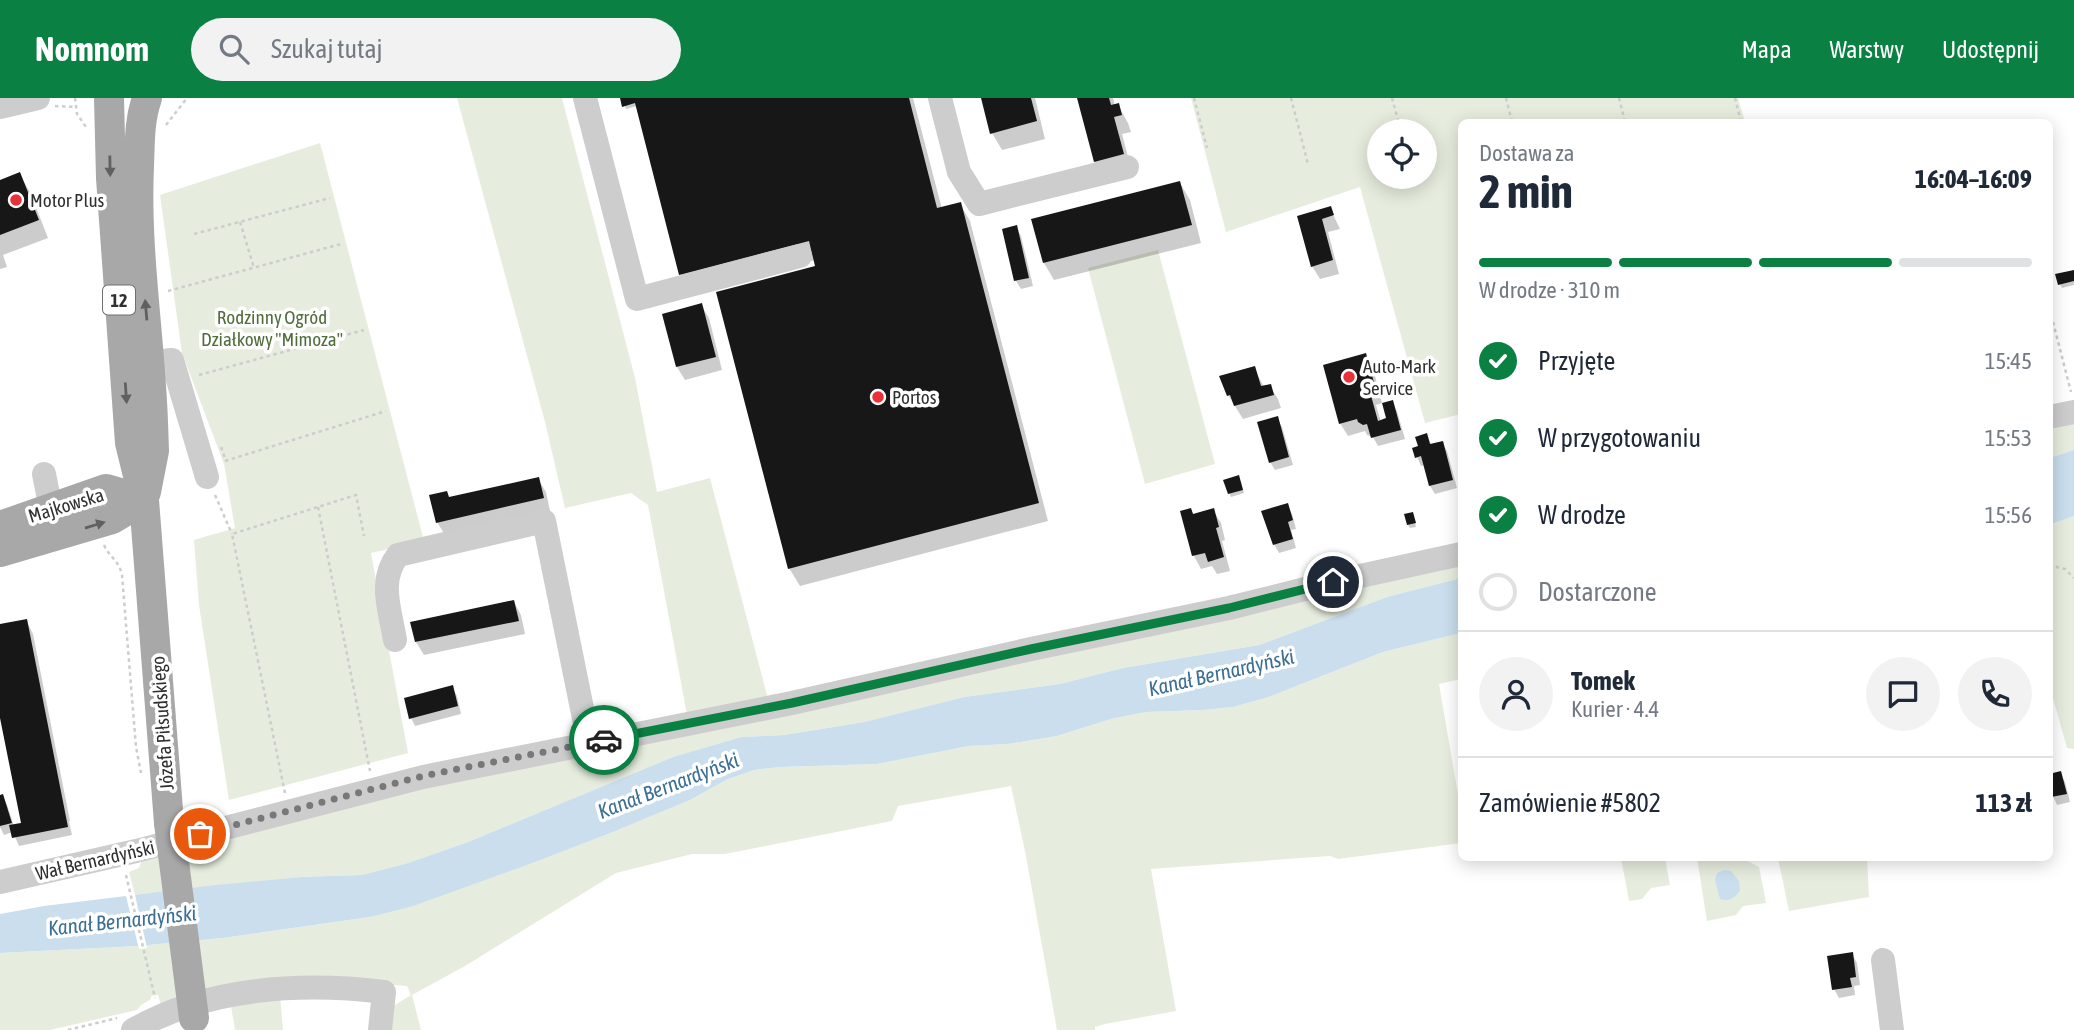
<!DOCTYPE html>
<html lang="pl">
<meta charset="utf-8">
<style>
body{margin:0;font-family:"Asap Condensed",sans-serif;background:#f2f2f3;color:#1f2937;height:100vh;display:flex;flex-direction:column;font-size:26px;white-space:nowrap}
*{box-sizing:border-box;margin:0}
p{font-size:23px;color:#747a83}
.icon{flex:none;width:38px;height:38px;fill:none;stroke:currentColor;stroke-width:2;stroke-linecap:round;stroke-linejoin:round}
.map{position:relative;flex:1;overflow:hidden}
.side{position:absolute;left:1458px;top:21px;width:595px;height:742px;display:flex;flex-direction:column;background:#fff;border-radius:10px;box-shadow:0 4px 18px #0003}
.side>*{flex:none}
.controls{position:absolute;left:1367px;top:21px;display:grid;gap:14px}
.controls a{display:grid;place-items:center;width:70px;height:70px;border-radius:50%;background:#fff;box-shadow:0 4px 18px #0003;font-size:35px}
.pin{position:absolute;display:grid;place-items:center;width:60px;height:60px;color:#fff;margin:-30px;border:4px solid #fff;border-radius:50%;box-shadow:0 2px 7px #0007}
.courier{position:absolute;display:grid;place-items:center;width:70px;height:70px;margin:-35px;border:5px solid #0b8043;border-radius:50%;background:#fff;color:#222;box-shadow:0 2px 9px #0007}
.overview em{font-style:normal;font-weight:700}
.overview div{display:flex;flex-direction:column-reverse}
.overview{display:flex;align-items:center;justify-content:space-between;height:119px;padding:0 21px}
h1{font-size:46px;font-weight:700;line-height:52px}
.bar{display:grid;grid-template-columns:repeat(4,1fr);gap:10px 7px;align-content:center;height:84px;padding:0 21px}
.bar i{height:9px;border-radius:5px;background:#e0e1e3}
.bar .on{background:#0b8043}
.bar p{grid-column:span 4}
.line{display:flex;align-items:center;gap:18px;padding:0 21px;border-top:2px solid #e0e1e3}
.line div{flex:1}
.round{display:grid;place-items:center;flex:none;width:74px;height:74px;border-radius:37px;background:#f2f2f3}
ol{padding:0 21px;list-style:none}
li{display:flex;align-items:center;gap:21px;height:77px}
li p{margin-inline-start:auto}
li .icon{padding:7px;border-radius:50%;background:#0b8043;color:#fff;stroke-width:4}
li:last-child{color:#747a83}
li i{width:38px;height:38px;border:4px solid #e0e1e3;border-radius:50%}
header{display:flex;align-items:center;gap:42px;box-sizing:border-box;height:98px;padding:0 35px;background:#0b8043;color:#fff}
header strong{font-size:33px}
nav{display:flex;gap:38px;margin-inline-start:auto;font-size:24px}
.search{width:490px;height:63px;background:#f2f2f3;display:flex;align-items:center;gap:18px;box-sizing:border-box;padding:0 24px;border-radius:38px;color:#747a83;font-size:26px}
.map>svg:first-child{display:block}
.green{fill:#e6edde;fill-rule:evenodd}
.water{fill:#cadeed}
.pier{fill:#fff}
.shadow{fill:#0003}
.building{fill:#171717}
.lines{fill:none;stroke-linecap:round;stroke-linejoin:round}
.path{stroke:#cdcdcd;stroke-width:2.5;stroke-dasharray:3.5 3.5;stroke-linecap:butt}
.minor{stroke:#cdcdcd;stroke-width:24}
.major{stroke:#a8a8a8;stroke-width:30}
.major-bridge{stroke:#a8a8a8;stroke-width:30}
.oneway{fill:#606060}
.done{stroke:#787878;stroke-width:7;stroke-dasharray:0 12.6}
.route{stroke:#0b8043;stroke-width:9}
.poi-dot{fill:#e83139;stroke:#fff;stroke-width:2.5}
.labels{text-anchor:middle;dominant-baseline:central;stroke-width:7;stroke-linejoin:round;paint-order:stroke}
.shield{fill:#fff;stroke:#6e6e6e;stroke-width:2}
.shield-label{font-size:18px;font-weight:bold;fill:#303030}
.poi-label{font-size:19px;fill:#303030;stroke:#fff;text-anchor:start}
.park-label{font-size:19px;fill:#526d3c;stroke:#fff}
.street-label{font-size:19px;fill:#303030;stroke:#fff}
.water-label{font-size:21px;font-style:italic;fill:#3c6f94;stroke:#fff}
</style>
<header>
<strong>Nomnom</strong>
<div class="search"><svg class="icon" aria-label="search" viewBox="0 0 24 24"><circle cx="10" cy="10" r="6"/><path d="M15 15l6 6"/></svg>Szukaj tutaj</div>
<nav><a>Mapa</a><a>Warstwy</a><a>Udostępnij</a></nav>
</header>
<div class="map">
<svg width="2074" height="932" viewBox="0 0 2074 932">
<rect width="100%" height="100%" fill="#fff"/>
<g class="green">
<polygon points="457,0 562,0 635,280 657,394 710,380 768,601 687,617 648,407 631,395 565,410 545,324"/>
<path d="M 1191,0 L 1738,0 L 1745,24 L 1461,24 L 1461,316 L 1425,325 L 1360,89 L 1226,134 ZM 1379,33 L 1424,33 L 1424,79 L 1379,79 Z"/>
<polygon points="320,45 424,443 371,455 408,655 229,702 199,507 194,442 235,430 224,366 182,255 160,97"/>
<polygon points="1158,152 1215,366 1145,386 1088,170"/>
<polygon points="2074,323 2074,352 2049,360 2049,329"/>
<polygon points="2074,418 2074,651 2067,650 2049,586 2049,427"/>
<polygon points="1461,463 1461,480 1387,499 1259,547 1123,570 1060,586 964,599 864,624 784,637 741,639 673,659 468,744 408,765 362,777 301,779 135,797 129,774 139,770 142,761 300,716"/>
<polygon points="1461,535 1461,581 1439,586 1461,714 1461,745 1338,761 1330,758 1151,771 1176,913 1105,926 1095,929 1095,932 1057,932 1026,758 1011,688 898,708 892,723 725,756 692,756 616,775 465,868 412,897 421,932 388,932 392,909 411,897 407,888 336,883 161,907 158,897 151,898 151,901 141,907 137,912 50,932 0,932 0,855 138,848 223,840 370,819 538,763 613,734 690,702 728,681 754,672 780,669 877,666 969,648 1008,646 1057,638 1111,621 1146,614 1204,612 1233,609 1269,599 1383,554"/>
<polygon points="1621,760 1665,760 1670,787 1651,790 1642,801 1629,803"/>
<polygon points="1697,760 1742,760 1759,769 1766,805 1743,808 1736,817 1707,823"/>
<polygon points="1778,760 1867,760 1869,799 1789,813"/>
<polygon points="280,897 283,932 235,932 231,908"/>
</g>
<g class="water">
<polygon points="2074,352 2074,418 2049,427 2049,360"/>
<polygon points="1461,480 1461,535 1383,554 1269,599 1233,609 1204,612 1146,614 1111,621 1057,638 1008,646 969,648 877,666 780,669 754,672 728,681 690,702 613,734 538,763 413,808 370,819 223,840 138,848 0,855 0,816 44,808 216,787 301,779 362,777 408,765 468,744 673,659 741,639 784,637 864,624 964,599 1060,586 1123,570 1259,547 1387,499"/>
<path d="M 1724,772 L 1731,773 L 1739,783 L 1740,793 C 1733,801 1729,804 1720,801 L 1715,782 L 1717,775 Z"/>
</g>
<polygon class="pier" points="134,793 135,797 147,850 139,851 125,794"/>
<g class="shadow">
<polygon points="622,0 913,0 942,111 960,106 970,123 1048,423 800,488 789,470 817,169 815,162 691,194 681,177 637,8 626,11"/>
<polygon points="983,0 1035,0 1045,41 1002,52 992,35"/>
<polygon points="1079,0 1113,0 1115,8 1118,7 1128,25 1131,34 1122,36 1132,74 1106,81 1095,64"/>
<polygon points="19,76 30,94 48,140 3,157 7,169 0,171 0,84"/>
<polygon points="1180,85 1190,102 1201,145 1054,182 1044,165"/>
<polygon points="1330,110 1340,131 1328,134 1339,176 1320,181 1312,168 1299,119"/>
<polygon points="1016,129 1021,138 1033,188 1021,191 1016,183 1004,132"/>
<polygon points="2074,174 2074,187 2062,190 2060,186"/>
<polygon points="701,207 709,220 722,272 685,282 677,269 664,217"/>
<polygon points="1365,257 1373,270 1382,305 1376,307 1381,324 1389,322 1392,305 1397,313 1405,341 1378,348 1373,339 1367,337 1365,333 1348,338 1340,325"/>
<polygon points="1254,270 1264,289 1270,288 1278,301 1281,310 1243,321 1228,297"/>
<polygon points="1277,321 1282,329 1293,367 1275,372 1270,364"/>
<polygon points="1427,337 1432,348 1442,345 1447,353 1457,390 1435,396 1430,388 1425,367 1421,368 1417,359"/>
<polygon points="538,381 546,394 550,413 445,437 437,424 449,401"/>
<polygon points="1241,383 1244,395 1231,399 1229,395"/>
<polygon points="1287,407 1292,416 1296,431 1291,432 1296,450 1279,455 1274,446"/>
<polygon points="1191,412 1194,417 1213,412 1221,425 1225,442 1222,443 1230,473 1217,476 1212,468 1201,471 1194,458 1182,414"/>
<polygon points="1414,420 1416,429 1410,430 1408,427"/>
<polygon points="514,504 521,517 525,536 424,557 416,544"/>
<polygon points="26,522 33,536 70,723 69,724 72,737 19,748 13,734 4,737 0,729 0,699 2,699 7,707 14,728 24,726 0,616 0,527"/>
<polygon points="452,589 457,598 461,616 415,628 411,620"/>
<polygon points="2060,675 2065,684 2070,704 2057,707 2053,698 2049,678"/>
<polygon points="1852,856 1857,865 1860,887 1854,888 1855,897 1839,900 1834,891"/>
</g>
<g class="building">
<polygon points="620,0 909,0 937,110 961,104 1039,405 788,471 716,194 815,168 809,143 679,177 635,5 622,9"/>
<polygon points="981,0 1031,0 1037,23 990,36"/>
<polygon points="1077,0 1109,0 1111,7 1119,5 1122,17 1114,19 1124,56 1094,64"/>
<polygon points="20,74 39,122 0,137 0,82"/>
<polygon points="1180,83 1192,127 1043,165 1031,121"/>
<polygon points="1331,108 1334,117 1322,121 1333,162 1311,169 1297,118"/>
<polygon points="1017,127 1029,180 1014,183 1002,131"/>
<polygon points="2074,172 2074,183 2058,187 2055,176"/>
<polygon points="702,205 716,259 676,269 662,216"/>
<polygon points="1366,255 1376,292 1370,294 1378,323 1386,320 1382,305 1393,302 1401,332 1371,340 1367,326 1363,327 1358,324 1357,321 1339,326 1323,267"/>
<polygon points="1255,268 1261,288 1271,286 1274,297 1234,308 1230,297 1227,298 1219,278"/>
<polygon points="1278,318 1289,359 1269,365 1257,324"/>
<polygon points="1427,335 1430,346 1443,343 1453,382 1429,388 1421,358 1415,360 1412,350 1418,348 1415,339"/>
<polygon points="1239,377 1243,392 1228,396 1223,382"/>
<polygon points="539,379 544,400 436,425 429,397 447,393 449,399"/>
<polygon points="1288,405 1293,422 1288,424 1293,441 1273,447 1261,413"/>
<polygon points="1191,410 1193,416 1214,410 1219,429 1216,430 1224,459 1208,464 1205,455 1192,458 1180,413"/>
<polygon points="1413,414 1416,425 1407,427 1404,416"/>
<polygon points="514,502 519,523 415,544 410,524"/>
<polygon points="27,521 68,729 12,740 9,727 21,725 0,620 0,526"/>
<polygon points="453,587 458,608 409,621 404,600"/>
<polygon points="2061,673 2067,696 2051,699 2049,676"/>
<polygon points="3,696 12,725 0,728 0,697"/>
<polygon points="1853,854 1856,879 1850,880 1852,889 1832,892 1827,858"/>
</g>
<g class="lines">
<g class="path">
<polyline points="75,0 77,16 86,29"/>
<polyline points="1194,0 1207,50"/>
<polyline points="1291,0 1308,66"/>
<polyline points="1392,0 1401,33"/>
<polyline points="1506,0 1512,24"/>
<polyline points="1619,0 1625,24"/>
<polyline points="1735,0 1741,24"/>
<polyline points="55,8 76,9"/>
<polyline points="166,27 187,0"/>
<polyline points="240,124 254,170"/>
<polyline points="194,136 330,100"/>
<polyline points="168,193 341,146"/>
<polyline points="2053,224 2071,294"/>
<polyline points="199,277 364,232"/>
<polyline points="221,349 226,363"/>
<polyline points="225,363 386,313"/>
<polyline points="215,397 232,436"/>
<polyline points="318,409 370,673"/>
<path d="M 104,447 C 109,459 119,462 122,477 L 136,649 L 141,675"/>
<polyline points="2049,467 2065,471 2074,480"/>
<polyline points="285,695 232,436 356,397 364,438"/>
<polyline points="126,777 155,900"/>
<polyline points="68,932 117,920"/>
</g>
<g class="minor">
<polyline points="585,0 637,201 800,158"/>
<polyline points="940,0 959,74 979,106 1127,69"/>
<polyline points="0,9 38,0"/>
<polyline points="150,264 172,262 207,379"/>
<polyline points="2049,319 2074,314"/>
<polyline points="44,376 51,411 46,428"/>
<path d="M 395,542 C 390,511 378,483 398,457 L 544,423 L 589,645"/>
<polyline points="0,784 136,753 423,679 792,605 1031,551 1229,510 1333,484 1461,456"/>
<polyline points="1883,862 1892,932"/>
<path d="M 133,932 C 208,889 301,884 384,894 L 380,932"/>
</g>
<g class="major">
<polyline points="109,0 111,80 130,345 144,402 169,725"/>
<path d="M 146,394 L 154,353 L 153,324 C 150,239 135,154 139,68 C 140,45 139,23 147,0"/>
<polyline points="0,428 106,391 144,402"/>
<polyline points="0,454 112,421 144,402"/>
</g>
<polyline class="major-bridge" points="169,725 194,920"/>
</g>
<defs><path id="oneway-solid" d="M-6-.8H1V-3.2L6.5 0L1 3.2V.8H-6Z" transform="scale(1.75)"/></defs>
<g class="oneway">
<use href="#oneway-solid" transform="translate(110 68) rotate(89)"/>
<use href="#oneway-solid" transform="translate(146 212) rotate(-95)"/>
<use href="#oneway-solid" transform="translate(126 295) rotate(86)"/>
<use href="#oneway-solid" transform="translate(95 427) rotate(-17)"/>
</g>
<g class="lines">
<polyline class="done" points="200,736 423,678 604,642"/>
<polyline class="route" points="604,642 792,605 1031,551 1229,510 1333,484"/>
</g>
<g class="poi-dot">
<circle cx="16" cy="102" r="7"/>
<circle cx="1349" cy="279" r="7"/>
<circle cx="878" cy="299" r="7"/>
</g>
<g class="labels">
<rect class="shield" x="103" y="187.5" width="32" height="29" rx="5"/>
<g class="shield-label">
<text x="119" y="202">12</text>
</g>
<g class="poi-label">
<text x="30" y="102">Motor Plus</text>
<text x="1363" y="268">Auto-Mark<tspan x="1363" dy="22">Service</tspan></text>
<text x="892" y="299">Portos</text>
</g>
<g class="park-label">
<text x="272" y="219">Rodzinny Ogród<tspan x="272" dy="22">Działkowy "Mimoza"</tspan></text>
</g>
<g class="street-label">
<text transform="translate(66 407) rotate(-17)">Majkowska</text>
<text transform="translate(162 625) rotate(-94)">Józefa Piłsudskiego</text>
<text transform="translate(95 762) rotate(-13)">Wał Bernardyński</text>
</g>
<g class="water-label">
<text transform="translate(1221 574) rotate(-13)">Kanał Bernardyński</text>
<text transform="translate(668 687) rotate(-21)">Kanał Bernardyński</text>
<text transform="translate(122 822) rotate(-6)">Kanał Bernardyński</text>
</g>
</g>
</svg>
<div class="controls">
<a><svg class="icon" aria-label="locate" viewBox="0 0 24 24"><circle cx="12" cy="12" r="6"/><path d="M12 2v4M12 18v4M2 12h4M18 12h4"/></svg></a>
</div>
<div class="pin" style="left:200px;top:736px;background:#ea580c"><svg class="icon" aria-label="bag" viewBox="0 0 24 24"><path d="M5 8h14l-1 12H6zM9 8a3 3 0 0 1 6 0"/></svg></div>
<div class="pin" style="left:1333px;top:484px;background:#1f2937"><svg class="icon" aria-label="home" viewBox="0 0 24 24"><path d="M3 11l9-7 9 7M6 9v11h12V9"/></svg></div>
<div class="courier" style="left:604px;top:642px"><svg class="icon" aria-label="car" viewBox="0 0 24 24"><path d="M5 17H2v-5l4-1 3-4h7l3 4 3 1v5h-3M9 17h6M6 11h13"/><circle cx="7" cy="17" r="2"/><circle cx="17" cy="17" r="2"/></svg></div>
<section class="side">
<div class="overview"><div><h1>2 min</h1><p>Dostawa za</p></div><em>16:04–16:09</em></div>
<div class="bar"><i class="on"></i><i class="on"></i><i class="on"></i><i></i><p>W drodze · 310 m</p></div>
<ol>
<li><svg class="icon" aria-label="check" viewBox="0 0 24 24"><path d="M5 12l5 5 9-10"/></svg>Przyjęte<p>15:45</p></li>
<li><svg class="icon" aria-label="check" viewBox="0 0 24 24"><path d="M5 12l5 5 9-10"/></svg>W przygotowaniu<p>15:53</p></li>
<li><svg class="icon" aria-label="check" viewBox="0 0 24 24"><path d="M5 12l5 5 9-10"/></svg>W drodze<p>15:56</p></li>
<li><i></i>Dostarczone</li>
</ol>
<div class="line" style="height:126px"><a class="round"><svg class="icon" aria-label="person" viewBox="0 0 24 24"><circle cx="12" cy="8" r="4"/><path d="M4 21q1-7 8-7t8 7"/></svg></a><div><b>Tomek</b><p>Kurier · 4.4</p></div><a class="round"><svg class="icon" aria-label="chat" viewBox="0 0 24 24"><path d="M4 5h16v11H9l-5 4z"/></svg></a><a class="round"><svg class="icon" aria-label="phone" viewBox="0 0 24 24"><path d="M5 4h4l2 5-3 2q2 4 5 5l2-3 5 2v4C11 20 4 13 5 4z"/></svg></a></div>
<div class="line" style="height:91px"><div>Zamówienie #5802</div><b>113 zł</b></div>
</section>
</div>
